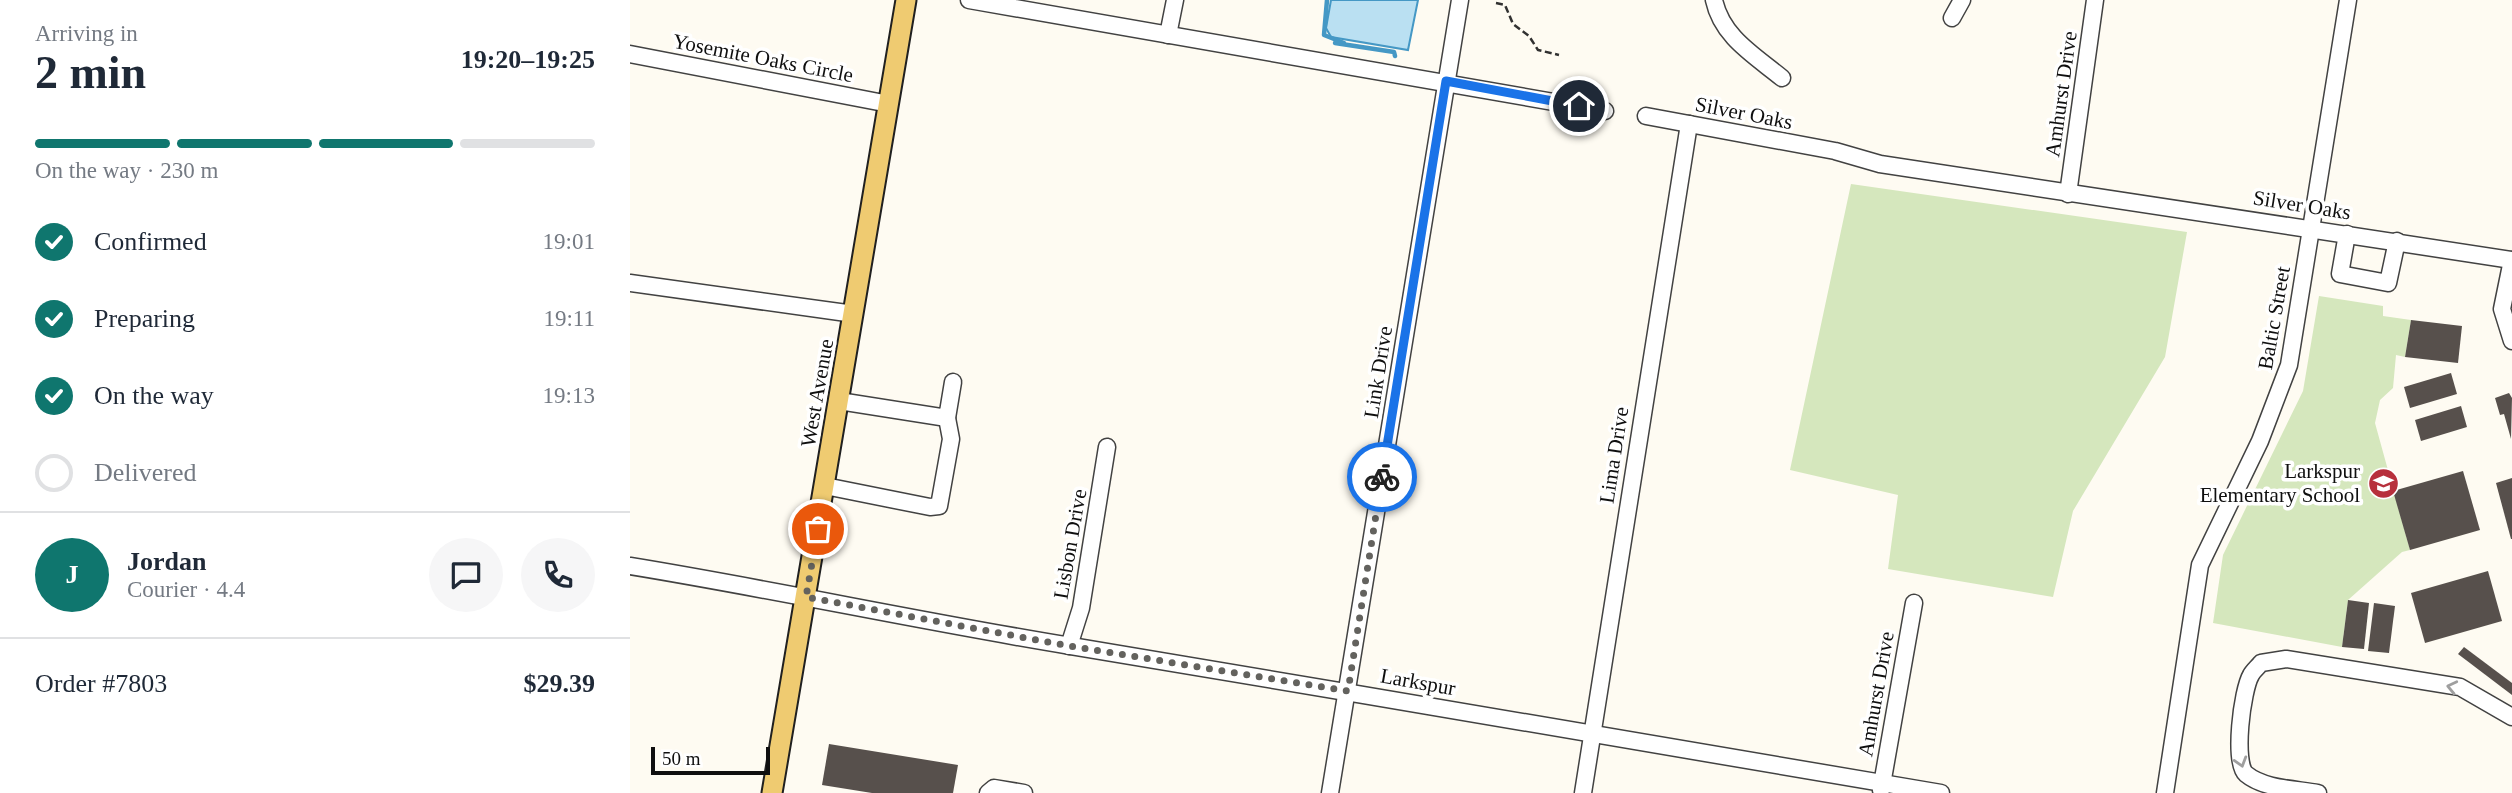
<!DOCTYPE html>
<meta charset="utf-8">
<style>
body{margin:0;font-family:"Times New Roman",serif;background:#f6f6f7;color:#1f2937;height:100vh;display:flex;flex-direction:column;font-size:26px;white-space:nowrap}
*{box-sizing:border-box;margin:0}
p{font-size:23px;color:#747a83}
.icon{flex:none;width:38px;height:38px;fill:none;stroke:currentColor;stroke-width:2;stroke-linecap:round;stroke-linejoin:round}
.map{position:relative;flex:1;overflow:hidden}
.details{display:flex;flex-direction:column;background:#fff;width:630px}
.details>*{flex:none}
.scale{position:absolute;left:21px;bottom:18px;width:119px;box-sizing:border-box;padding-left:7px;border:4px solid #0f0f0f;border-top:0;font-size:19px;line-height:24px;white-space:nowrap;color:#0f0f0f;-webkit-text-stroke:5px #fff;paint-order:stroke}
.pin{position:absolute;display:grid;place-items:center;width:60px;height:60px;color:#fff;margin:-30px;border:4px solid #fff;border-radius:50%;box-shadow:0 2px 7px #0007}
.courier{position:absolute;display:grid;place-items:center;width:70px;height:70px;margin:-35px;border:5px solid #1a73e8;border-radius:50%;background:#fff;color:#222;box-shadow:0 2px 9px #0007}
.summary em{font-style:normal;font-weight:700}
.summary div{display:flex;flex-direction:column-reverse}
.summary{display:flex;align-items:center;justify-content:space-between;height:119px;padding:0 35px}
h1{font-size:46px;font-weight:700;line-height:52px}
.bar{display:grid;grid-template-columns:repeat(4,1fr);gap:10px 7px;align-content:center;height:84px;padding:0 35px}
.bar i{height:9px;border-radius:5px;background:#e0e1e3}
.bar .on{background:#0f766e}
.bar p{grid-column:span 4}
.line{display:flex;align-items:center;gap:18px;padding:0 35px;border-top:2px solid #e0e1e3}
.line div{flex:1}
.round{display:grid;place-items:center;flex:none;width:74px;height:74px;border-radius:37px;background:#f6f6f7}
ol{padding:0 35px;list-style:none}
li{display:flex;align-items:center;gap:21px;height:77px}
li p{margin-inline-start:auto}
li .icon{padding:7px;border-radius:50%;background:#0f766e;color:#fff;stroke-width:4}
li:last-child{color:#747a83}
li i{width:38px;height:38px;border:4px solid #e0e1e3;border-radius:50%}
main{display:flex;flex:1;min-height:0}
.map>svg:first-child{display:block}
.green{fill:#d5e7bd}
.water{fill:#bae0f2;stroke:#4598c5;stroke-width:2}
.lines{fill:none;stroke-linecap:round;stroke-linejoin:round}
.stream{stroke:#4598c5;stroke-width:4.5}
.building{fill:#57504c}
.minor-casing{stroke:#424242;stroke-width:19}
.major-casing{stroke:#202020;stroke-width:23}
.path{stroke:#313131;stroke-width:2.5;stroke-dasharray:7 3.5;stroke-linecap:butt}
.minor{stroke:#fff;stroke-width:16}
.major{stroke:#efcb71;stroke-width:19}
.oneway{stroke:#9f9f9f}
.done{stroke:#63625e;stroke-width:7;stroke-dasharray:0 12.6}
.route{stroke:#1a73e8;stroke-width:9}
.labels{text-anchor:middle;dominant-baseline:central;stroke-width:7;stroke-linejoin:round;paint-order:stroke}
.street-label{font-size:21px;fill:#0f0f0f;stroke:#fff}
.poi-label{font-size:21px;fill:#0f0f0f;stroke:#fff;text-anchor:end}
</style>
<main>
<section class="details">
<div class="summary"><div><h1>2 min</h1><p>Arriving in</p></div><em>19:20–19:25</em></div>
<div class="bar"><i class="on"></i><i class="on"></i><i class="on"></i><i></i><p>On the way · 230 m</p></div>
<ol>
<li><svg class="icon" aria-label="check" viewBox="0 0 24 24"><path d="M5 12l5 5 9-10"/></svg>Confirmed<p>19:01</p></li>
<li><svg class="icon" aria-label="check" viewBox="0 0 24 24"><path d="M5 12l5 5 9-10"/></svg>Preparing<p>19:11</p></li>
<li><svg class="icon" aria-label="check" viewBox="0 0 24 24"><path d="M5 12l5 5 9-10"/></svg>On the way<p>19:13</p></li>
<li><i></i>Delivered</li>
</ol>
<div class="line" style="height:126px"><b class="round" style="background:#0f766e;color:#fff">J</b><div><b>Jordan</b><p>Courier · 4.4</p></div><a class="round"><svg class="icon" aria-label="chat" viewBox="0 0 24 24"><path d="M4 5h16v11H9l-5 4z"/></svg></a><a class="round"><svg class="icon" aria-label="phone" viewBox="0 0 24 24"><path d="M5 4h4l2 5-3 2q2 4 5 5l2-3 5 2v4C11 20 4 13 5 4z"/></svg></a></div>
<div class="line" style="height:91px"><div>Order #7803</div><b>$29.39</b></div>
</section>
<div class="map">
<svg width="1882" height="793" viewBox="0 0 1882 793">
<rect width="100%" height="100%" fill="#fefbf2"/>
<g class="green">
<polygon points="1221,184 1557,232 1535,357 1443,511 1423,597 1258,569 1268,495 1160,470"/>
<polygon points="1689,296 1753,306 1753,316 1781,320 1775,357 1766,355 1763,388 1750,400 1745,423 1780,550 1772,552 1718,600 1712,647 1583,623 1593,555 1673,391"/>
</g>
<polygon class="water" points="701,0 788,0 778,50 701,37 696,28"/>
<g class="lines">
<polyline class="stream" points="697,0 694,35 714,43 705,43 764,52 765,56"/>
</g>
<g class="building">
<polygon points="1781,320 1832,326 1828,363 1775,357"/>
<polygon points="1821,373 1827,394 1780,408 1774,387"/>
<polygon points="1879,393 1882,398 1881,439 1874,414 1870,415 1865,398"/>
<polygon points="1831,406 1837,427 1791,441 1785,420"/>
<polygon points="1833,471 1850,530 1780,550 1763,491"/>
<polygon points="1882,478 1882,539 1881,539 1866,483"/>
<polygon points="1858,571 1872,621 1795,643 1781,593"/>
<polygon points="1718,600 1739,603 1734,649 1712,647"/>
<polygon points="1744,603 1765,606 1759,653 1738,651"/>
<polygon points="1834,647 1882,683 1882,695 1828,654"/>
<polygon points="199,744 328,765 323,793 242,793 192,785"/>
</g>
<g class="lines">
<defs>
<g id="minor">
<polyline points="339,0 975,111"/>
<path d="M 1084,0 C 1092,37 1124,55 1152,78"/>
<polyline points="1322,18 1332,0"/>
<polyline points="538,35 545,0"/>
<polyline points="0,54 259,104"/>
<polyline points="1016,116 1205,151 1250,164 1882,260"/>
<polyline points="1438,194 1465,0"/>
<polyline points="1717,234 1710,274 1758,283 1767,241"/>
<polyline points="1882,260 1872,309 1882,341"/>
<polyline points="0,283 224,314"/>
<polyline points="209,401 317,418 323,382"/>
<polyline points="195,486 300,507 309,506 321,439 317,418"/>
<path d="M 0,566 C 147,590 293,622 441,646 C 731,695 1021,742 1311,793"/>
<polyline points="439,646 451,608 477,447"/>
<polyline points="1251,790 1284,603"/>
<polyline points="358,793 364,788 394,793"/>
<polyline points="700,793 830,0"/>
<polyline points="953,793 1059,124"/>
<polyline points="1535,793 1570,565 1630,441 1659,365 1718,0"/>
<path d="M 1688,793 C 1666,789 1634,789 1616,774 C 1603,763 1612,690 1621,675 C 1623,671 1628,667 1631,663 L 1656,659 L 1830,687 L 1882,717"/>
</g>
<polyline id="major" points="142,793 276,0"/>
</defs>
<use href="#minor" class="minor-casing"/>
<use href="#major" class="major-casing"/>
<polyline class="path" points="866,3 875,5 883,24 899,36 908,50 929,55"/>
<use href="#minor" class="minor"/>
<use href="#major" class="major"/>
</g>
<defs><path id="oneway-chevron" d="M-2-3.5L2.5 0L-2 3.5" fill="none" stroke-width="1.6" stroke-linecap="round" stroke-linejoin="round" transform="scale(1.75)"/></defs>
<g class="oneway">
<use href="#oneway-chevron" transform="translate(1822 687) rotate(-167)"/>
<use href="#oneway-chevron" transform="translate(1611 762) rotate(73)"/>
</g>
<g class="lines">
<polyline class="done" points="188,529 176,597 439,646 718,691 752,477"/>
<polyline class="route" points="752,477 816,81 949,106"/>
</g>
<defs>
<symbol id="school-disc" viewBox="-11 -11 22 22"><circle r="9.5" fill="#b7303c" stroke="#fff"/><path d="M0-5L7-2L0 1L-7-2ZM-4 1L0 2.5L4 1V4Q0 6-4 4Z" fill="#fff"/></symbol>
</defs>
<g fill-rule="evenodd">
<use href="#school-disc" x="1736" y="466" width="35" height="35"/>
</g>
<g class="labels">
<g class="street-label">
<text transform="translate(133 58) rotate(11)">Yosemite Oaks Circle</text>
<text transform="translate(1431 94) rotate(-82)">Amhurst Drive</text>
<text transform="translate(1114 113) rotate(11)">Silver Oaks</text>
<text transform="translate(1672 205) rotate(9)">Silver Oaks</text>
<text transform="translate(1644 318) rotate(-80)">Baltic Street</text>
<text transform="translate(748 372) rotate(-81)">Link Drive</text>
<text transform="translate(187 393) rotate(-80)">West Avenue</text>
<text transform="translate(984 455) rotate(-81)">Lima Drive</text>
<text transform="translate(440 544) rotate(-80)">Lisbon Drive</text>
<text transform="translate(788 682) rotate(10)">Larkspur</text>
<text transform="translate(1246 694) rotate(-80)">Amhurst Drive</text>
</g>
<g class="poi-label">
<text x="1730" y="471">Larkspur<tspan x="1730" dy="24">Elementary School</tspan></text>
</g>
</g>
</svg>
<div class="scale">50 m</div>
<div class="pin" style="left:188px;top:529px;background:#ea580c"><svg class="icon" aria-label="bag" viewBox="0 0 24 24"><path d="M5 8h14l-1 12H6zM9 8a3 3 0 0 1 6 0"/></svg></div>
<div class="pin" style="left:949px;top:106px;background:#1f2937"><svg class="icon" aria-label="home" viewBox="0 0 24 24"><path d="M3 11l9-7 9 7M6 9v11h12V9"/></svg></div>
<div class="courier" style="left:752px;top:477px"><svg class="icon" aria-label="bike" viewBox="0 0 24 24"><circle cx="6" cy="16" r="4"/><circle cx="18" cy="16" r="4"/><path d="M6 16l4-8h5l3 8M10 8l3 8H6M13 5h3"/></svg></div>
</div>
</main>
